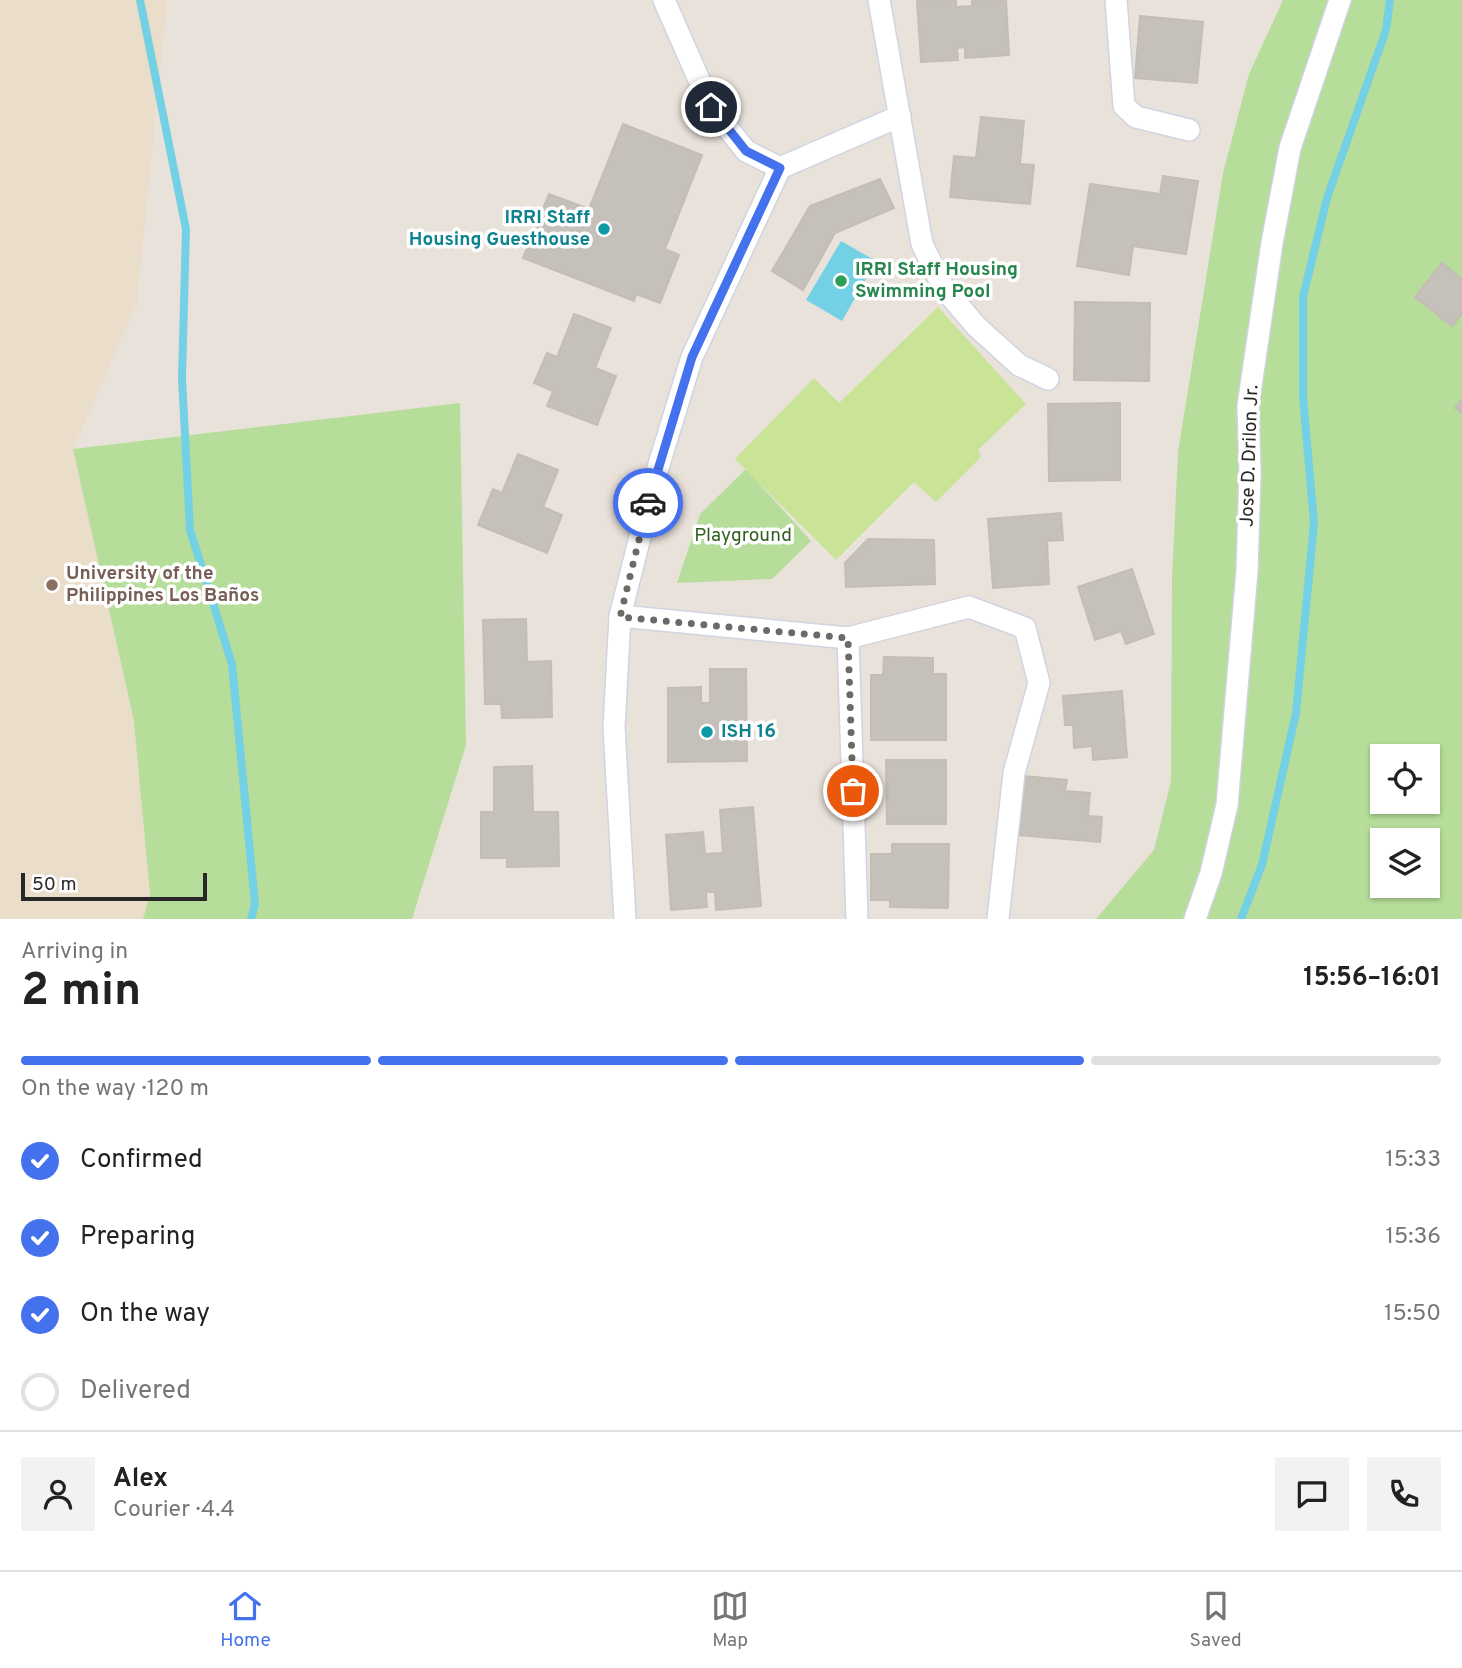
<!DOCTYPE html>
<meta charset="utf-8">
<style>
body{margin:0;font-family:Overpass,sans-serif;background:#f2f2f2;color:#222;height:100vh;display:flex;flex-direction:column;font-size:26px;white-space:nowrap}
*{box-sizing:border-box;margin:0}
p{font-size:23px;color:#767676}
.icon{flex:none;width:38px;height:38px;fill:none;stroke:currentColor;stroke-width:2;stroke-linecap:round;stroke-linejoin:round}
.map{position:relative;height:919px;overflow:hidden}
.side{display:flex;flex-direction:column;background:#fff;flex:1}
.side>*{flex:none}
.buttons{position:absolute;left:1370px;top:744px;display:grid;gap:14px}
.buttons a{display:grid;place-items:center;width:70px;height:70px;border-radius:0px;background:#fff;box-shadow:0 2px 5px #0004;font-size:35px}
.scale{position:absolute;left:21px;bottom:18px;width:186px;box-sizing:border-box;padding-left:7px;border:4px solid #282828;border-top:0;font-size:19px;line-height:24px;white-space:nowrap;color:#282828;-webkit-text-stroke:5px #fff;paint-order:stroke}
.pin{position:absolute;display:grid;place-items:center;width:60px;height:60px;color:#fff;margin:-30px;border:4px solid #fff;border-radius:50%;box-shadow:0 2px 7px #0007}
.courier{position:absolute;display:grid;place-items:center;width:70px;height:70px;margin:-35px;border:5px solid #4471ed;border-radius:50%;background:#fff;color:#222;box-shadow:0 2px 9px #0007}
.head em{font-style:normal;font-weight:700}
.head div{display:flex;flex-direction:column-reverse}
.head{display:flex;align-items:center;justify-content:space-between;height:119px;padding:0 21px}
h1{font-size:46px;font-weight:700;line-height:52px}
.bar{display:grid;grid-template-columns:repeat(4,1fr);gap:10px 7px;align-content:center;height:84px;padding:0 21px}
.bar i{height:9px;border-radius:5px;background:#e0e0e0}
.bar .current{background:#4471ed}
.bar p{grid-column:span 4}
.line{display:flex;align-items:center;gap:18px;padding:0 21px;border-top:2px solid #e0e0e0}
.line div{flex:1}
.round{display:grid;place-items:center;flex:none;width:74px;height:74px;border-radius:0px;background:#f2f2f2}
ol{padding:0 21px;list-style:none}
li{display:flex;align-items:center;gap:21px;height:77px}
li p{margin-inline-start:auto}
li .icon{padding:7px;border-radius:50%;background:#4471ed;color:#fff;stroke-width:4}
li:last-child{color:#767676}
li i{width:38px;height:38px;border:4px solid #e0e0e0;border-radius:50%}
.tabs{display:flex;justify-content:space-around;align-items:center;height:98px;border-top:2px solid #e0e0e0;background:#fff;font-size:19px;color:#767676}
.tabs a{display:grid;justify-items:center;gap:4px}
.tabs .current{color:#4471ed}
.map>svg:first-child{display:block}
.education{fill:#eaddca}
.green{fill:#b6dd9a;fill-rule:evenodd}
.pitch{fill:#c9e496}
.water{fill:#73d0e5}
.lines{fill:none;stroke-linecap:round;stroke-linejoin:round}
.stream{stroke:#73d0e5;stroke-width:8}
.building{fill:#c5c0b9;stroke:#c4bdb4;stroke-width:2}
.minor-casing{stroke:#d0d4e0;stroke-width:24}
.minor{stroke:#fff;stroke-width:21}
.done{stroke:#6c6966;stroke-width:7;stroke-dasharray:0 12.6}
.route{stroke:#4471ed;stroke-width:9}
.culture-dot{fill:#0f9aa8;stroke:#fff;stroke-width:2.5}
.leisure-dot{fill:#2e9e5b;stroke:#fff;stroke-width:2.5}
.education-dot{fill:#8d6e63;stroke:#fff;stroke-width:2.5}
.labels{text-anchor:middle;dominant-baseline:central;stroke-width:7;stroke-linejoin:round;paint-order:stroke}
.culture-label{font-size:19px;font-weight:bold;fill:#0d838f;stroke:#fff;text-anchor:end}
.leisure-label{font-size:19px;font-weight:bold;fill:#27864d;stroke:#fff;text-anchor:start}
.street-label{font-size:19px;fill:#282828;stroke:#fff}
.park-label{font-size:19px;fill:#315f1e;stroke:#fff}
.education-label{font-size:19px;font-weight:bold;fill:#785e54;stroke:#fff;text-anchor:start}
</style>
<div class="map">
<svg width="1462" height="919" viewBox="0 0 1462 919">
<rect width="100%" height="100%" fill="#e9e2da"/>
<polygon class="education" points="0,0 167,0 137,302 73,449 134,721 150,895 143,919 0,919"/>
<g class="green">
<path d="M 1283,0 L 1462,0 L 1462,919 L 1096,919 L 1154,850 L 1171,781 L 1172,579 L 1178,452 L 1223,173 L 1249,74 ZM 1382,756 L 1428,756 L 1428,802 L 1382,802 ZM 1382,840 L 1428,840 L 1428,886 L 1382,886 Z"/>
<polygon points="460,403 466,745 412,919 143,919 150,895 134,721 73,449"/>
<polygon points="746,469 811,541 772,579 677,583 700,514"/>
</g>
<polygon class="pitch" points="938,307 1026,404 978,450 981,457 936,502 914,482 836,560 735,459 814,378 839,403"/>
<polygon class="water" points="841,241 876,261 842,321 806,300"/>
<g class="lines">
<g class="stream">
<polyline points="140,0 186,229 182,378 190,530 232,664 255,904 251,919"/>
<polyline points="1241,919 1262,865 1296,713 1314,523 1303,397 1303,297 1327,198 1386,30 1390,0"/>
</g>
</g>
<g class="building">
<polygon points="917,0 956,0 956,7 972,6 972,0 1006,0 1009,55 965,58 965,47 957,48 958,60 921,62"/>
<polygon points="1140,16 1203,22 1197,83 1135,78"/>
<polygon points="981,117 1024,121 1020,164 1034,165 1030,204 950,197 954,156 976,158"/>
<polygon points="623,124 702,155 665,249 679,255 660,303 636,294 634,301 523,258 549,194 589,209"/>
<polygon points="1163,176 1198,181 1186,254 1133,246 1129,275 1077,266 1090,184 1160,194"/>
<polygon points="880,179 894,208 835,233 803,290 772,271 810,206"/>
<polygon points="1442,263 1462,279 1462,314 1452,326 1415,297"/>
<polygon points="1075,302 1150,303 1149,381 1074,380"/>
<polygon points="574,314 611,328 595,368 616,376 597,425 547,406 553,391 534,383 547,353 557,357"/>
<polygon points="1462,399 1462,413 1455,408"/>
<polygon points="1120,403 1120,480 1049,481 1048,404"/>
<polygon points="518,454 558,470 543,507 562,515 547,553 478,525 493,489 502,493"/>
<polygon points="1061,513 1063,540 1047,541 1049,584 993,588 988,519"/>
<polygon points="868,539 934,540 935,584 846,587 845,563"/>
<polygon points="1132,569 1154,634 1126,644 1121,631 1095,640 1078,587"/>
<polygon points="526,619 527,662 551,661 552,717 502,718 501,704 485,704 483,620"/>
<polygon points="884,657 933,658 933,674 946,674 946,740 871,740 871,675 883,675"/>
<polygon points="710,669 746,669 747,761 668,762 668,688 701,687 701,703 710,703"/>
<polygon points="1122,691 1127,757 1093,760 1092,746 1074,748 1073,725 1065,725 1063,696"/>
<polygon points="886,760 946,760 946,824 887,824"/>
<polygon points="532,766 533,812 558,812 559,866 507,867 507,858 481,858 481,812 494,812 494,767"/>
<polygon points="1023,776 1067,780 1065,791 1090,793 1088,816 1102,817 1100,842 1018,835"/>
<polygon points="753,807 761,906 716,910 715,892 706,892 707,907 671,910 666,835 703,832 705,854 723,853 720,810"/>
<polygon points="892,844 949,844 948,908 890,907 890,900 871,900 871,854 892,854"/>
</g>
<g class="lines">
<defs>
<g id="minor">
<polyline points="664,0 711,107 746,151 780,168"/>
<polyline points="879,0 922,244 943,287 976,326 1019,365 1048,379"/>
<polyline points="1116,0 1124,106 1136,117 1189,130"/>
<polyline points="620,616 848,638 969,607 1025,628 1039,683 1014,773 998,919"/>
<polyline points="848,638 857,919"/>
<polyline points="625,919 614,727 620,616 656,474 692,357 780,168 900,116"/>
<polyline points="1195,919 1211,873 1227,805 1247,571 1250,473 1248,406 1272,243 1290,148 1340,0"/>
</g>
</defs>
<use href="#minor" class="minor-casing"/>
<use href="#minor" class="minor"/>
</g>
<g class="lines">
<polyline class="done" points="648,503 620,617 848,638 853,791"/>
<polyline class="route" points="648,503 692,357 780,168 746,151 711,107"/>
</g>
<g class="culture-dot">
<circle cx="604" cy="229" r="7"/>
<circle cx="707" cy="732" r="7"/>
</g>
<circle class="leisure-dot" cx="841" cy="281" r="7"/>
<circle class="education-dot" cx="52" cy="585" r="7"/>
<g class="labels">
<g class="culture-label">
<text x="590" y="218">IRRI Staff<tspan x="590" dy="22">Housing Guesthouse</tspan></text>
<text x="721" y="732" text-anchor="start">ISH 16</text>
</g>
<g class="leisure-label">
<text x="855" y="270">IRRI Staff Housing<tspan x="855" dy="22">Swimming Pool</tspan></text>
</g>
<g class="street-label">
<text transform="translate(1250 456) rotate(-88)">Jose D. Drilon Jr.</text>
</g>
<g class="park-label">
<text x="743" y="536">Playground</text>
</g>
<g class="education-label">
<text x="66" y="574">University of the<tspan x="66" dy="22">Philippines Los Baños</tspan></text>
</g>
</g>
</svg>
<div class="buttons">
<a><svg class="icon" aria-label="locate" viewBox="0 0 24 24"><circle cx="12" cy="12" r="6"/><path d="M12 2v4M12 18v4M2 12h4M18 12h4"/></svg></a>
<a><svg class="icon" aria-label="layers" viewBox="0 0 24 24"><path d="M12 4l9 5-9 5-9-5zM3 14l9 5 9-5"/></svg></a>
</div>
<div class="scale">50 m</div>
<div class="pin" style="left:853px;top:791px;background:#ea580c"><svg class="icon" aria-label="bag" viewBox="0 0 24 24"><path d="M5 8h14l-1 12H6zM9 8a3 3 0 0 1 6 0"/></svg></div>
<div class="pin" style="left:711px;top:107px;background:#1f2937"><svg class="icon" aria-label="home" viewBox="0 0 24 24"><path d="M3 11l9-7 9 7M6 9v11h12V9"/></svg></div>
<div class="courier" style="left:648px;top:503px"><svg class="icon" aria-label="car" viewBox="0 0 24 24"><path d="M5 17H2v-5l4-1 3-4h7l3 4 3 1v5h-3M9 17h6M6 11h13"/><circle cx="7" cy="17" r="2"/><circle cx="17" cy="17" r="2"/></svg></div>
</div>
<section class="side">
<div class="head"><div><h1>2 min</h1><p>Arriving in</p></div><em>15:56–16:01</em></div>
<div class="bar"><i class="current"></i><i class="current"></i><i class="current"></i><i></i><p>On the way · 120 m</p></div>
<ol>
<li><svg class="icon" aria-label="check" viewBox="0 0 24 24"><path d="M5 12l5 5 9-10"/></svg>Confirmed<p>15:33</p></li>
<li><svg class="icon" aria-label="check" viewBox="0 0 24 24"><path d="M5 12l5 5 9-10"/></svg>Preparing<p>15:36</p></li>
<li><svg class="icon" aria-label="check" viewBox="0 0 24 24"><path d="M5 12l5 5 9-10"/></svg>On the way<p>15:50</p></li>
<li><i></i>Delivered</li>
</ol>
<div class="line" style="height:126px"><a class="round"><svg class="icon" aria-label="person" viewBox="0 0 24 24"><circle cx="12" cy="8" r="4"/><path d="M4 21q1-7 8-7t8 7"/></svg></a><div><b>Alex</b><p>Courier · 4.4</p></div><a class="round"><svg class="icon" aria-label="chat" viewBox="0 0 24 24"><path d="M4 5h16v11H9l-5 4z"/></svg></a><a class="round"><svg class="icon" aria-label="phone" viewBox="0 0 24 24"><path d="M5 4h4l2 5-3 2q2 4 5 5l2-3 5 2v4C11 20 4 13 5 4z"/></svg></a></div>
</section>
<nav class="tabs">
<a class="current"><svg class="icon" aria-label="home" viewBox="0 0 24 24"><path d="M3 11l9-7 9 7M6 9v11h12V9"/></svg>Home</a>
<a><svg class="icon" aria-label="map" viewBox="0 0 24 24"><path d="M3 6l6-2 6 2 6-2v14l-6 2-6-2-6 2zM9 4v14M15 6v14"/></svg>Map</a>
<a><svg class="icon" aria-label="saved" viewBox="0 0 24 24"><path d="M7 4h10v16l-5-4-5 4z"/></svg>Saved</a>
</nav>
